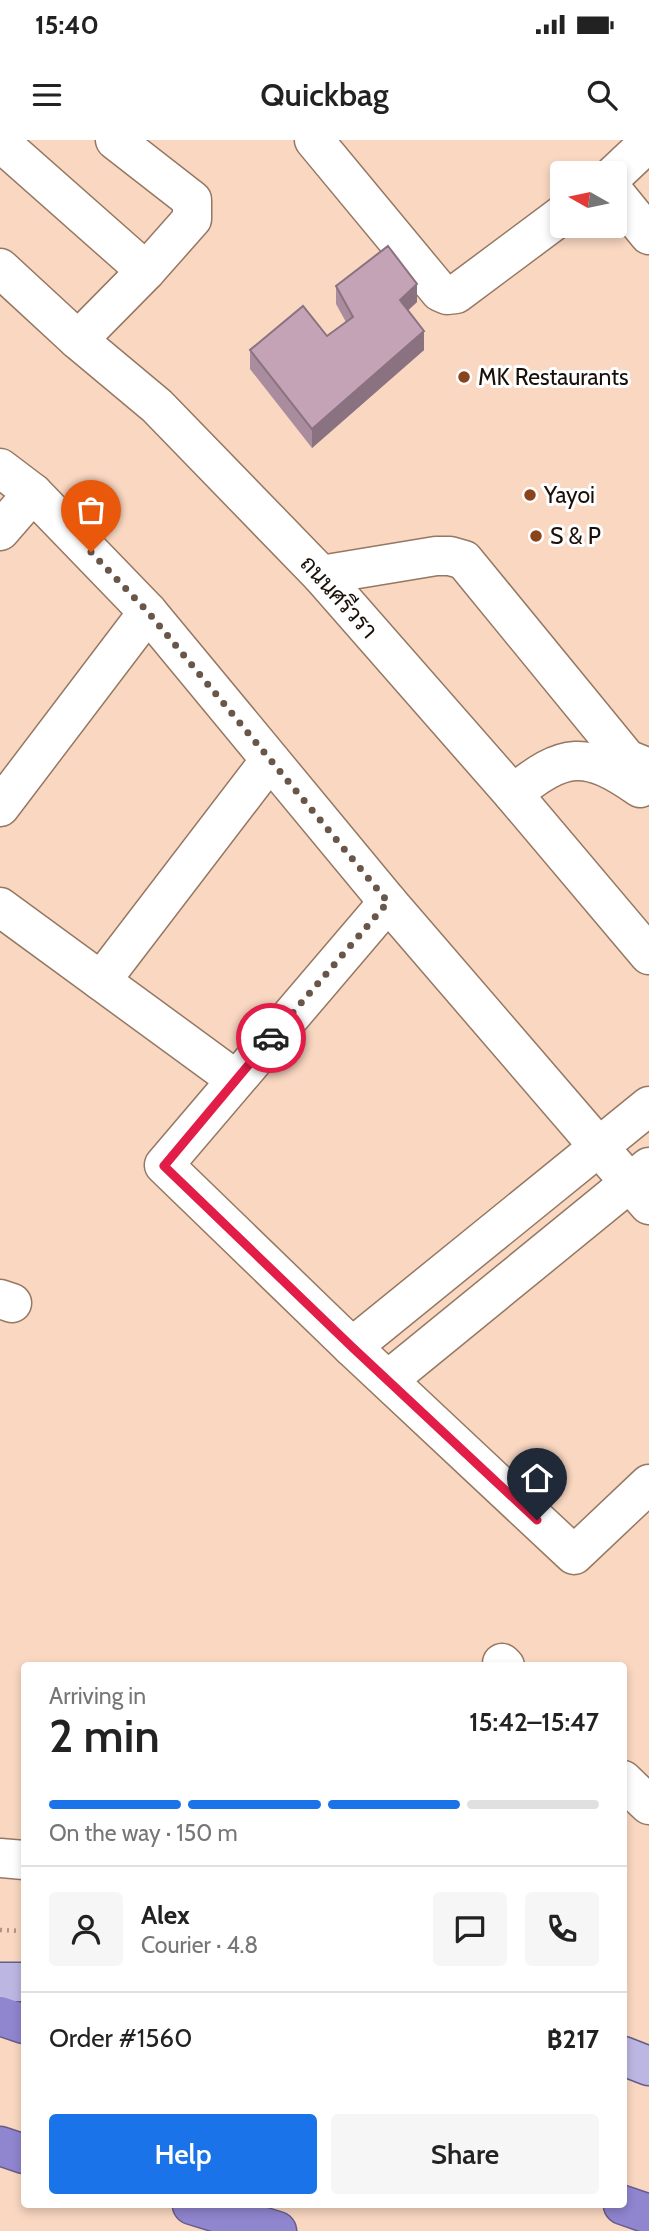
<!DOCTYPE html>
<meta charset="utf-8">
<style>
body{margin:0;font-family:Cabin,Sarabun,sans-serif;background:#f6f6f6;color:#222;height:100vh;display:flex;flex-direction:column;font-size:26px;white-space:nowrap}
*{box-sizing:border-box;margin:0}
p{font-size:23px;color:#767676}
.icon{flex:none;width:38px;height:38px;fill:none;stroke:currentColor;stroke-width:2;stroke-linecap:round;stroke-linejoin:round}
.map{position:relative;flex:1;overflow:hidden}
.details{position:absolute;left:21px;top:1522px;width:606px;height:546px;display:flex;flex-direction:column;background:#fff;border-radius:7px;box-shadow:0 4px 10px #0003}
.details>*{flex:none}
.needle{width:46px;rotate:279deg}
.buttons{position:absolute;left:550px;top:21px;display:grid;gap:14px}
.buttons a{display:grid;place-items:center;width:77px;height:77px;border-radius:7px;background:#fff;box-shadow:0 4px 10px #0003;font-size:35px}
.pin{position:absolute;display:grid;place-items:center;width:60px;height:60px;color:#fff;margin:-72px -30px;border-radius:50% 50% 50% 0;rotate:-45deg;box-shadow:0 0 7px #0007}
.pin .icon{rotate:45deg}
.courier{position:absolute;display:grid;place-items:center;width:70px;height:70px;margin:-35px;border:5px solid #e11d48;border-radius:50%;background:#fff;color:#222;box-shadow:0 2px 9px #0007}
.overview em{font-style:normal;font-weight:600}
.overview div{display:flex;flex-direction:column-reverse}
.overview{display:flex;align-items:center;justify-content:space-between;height:119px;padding:0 28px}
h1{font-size:46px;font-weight:600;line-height:52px}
.bar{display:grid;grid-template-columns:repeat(4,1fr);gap:10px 7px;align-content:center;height:84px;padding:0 28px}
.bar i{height:9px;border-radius:5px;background:#e0e0e0}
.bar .current{background:#1a73e8}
.bar p{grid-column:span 4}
.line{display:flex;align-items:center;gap:18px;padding:0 28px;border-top:2px solid #e0e0e0}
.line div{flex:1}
.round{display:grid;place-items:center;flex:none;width:74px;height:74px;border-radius:7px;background:#f6f6f6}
.primary-button{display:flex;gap:14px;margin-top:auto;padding:14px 28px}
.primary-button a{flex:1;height:80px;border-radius:7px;background:#1a73e8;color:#fff;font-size:28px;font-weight:600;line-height:80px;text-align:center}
.primary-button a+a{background:#f6f6f6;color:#222}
.status{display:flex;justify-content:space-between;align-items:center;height:49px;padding:0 35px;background:#fff;direction:ltr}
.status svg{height:19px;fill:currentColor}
header{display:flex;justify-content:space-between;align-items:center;height:91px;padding:0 28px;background:#fff;font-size:32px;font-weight:600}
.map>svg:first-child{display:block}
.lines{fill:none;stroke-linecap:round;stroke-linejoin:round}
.minor-casing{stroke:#957863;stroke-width:41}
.major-casing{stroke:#675c89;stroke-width:41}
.highway-casing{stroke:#675c89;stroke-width:41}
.path{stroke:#ae9483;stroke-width:4.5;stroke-dasharray:2 5;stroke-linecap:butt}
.minor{stroke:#fff;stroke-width:38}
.major{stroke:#bcb6e2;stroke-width:38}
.highway{stroke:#9085cf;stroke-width:38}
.wall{fill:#a98c9d}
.shaded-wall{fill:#8a7280}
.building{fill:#c5a3b7;stroke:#8a7280;stroke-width:2}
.done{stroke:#695649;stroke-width:7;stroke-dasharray:0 12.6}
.route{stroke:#e11d48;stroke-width:9}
.poi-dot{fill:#89441b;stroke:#fff;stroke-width:2.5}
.labels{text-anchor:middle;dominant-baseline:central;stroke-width:6;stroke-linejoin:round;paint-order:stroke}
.poi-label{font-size:23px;fill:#1b1008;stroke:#fff;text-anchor:start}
.street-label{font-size:23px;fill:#1b1008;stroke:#fff}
</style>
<div class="status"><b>15:40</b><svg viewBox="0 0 49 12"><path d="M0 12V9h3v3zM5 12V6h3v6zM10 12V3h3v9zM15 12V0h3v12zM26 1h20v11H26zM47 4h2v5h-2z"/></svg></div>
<header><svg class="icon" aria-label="menu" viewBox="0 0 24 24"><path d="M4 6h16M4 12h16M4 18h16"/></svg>Quickbag<svg class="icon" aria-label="search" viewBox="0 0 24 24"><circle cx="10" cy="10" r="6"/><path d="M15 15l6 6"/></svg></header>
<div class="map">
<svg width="649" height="2091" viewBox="0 0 649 2091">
<rect width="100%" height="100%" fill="#f9d7c1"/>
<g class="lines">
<defs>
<g id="minor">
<polyline points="314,0 440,152 447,155 456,154 562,75"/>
<polyline points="0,2 146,131"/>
<polyline points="614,35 649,2"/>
<polyline points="614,52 649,95"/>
<polyline points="0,128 78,200 157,266 321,435 513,654 649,815"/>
<polyline points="78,200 146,131 192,79 192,60 115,0"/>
<polyline points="0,328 33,353 148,472 388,762 649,1065"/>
<polyline points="0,391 33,353"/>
<polyline points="321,435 436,416 450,416 464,420 627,619 649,628"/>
<path d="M 513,654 C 564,612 586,610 640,648"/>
<polyline points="0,667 148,472"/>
<polyline points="388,762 164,1025 352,1207 574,1415 649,1344"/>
<polyline points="0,767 235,939"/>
<polyline points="101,841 270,620"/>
<polyline points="0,1159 12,1163"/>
<polyline points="352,1207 649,966"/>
<polyline points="388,1240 649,1027"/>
<polyline points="502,1523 505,1526"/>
<polyline points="623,1640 649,1665"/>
<polyline points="0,1718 24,1720"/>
</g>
<g id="major">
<polyline points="0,1842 24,1842"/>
<polyline points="623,1916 649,1926"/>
</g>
<g id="highway">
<polyline points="0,1876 24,1884"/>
<polyline points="0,2006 24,2014"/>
<polyline points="192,2065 277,2091"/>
<polyline points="623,2065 649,2074"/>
</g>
</defs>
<use href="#minor" class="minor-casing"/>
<use href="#major" class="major-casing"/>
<use href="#highway" class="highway-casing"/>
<polyline class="path" points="0,1790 24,1791"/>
<use href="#minor" class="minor"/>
<use href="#major" class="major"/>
<use href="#highway" class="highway"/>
</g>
<polygon class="wall" points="336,146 417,162 408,170 424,210 312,308 250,229 250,210 327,196 346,182 336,164"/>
<g class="shaded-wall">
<polygon points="417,144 417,162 400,178 400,160"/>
<polygon points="424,191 424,210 312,308 312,289"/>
</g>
<polygon class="building" points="388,106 417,144 400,160 424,191 312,289 250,210 303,166 327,196 353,177 336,146"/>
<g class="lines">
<polyline class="done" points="91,412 148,472 388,762 271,898"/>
<polyline class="route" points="271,898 164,1026 352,1207 537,1380"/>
</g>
<g class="poi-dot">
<circle cx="464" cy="237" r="7"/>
<circle cx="530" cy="355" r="7"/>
<circle cx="536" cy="396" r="7"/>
</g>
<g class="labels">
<g class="poi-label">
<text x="478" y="237">MK Restaurants</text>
<text x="544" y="355">Yayoi</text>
<text x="550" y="396">S &amp; P</text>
</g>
<g class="street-label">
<text transform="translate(339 457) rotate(48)">ถนนศรีวรา</text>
</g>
</g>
</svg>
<div class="buttons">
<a><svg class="needle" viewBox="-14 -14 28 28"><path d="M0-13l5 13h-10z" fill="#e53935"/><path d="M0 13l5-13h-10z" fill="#767676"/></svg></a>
</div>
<div class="pin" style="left:91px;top:412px;background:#ea580c"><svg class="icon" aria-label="bag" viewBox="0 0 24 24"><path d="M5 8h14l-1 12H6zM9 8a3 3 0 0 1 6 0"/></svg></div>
<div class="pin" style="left:537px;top:1380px;background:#1f2937"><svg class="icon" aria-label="home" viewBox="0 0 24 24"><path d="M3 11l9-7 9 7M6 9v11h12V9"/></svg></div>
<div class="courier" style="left:271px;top:898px"><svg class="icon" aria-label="car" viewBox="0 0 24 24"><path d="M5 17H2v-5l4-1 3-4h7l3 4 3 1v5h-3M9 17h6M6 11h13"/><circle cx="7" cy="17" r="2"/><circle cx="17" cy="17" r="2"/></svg></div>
<section class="details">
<div class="overview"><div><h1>2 min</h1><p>Arriving in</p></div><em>15:42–15:47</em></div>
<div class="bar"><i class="current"></i><i class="current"></i><i class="current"></i><i></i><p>On the way · 150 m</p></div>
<div class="line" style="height:126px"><a class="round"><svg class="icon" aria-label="person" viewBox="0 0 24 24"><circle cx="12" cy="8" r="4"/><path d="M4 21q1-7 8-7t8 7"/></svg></a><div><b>Alex</b><p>Courier · 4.8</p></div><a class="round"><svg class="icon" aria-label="chat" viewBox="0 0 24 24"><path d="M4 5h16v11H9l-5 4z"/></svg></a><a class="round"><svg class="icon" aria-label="phone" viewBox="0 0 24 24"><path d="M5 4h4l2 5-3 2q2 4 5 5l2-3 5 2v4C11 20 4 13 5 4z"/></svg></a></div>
<div class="line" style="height:91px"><div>Order #1560</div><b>฿217</b></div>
<div class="primary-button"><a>Help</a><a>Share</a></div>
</section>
</div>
